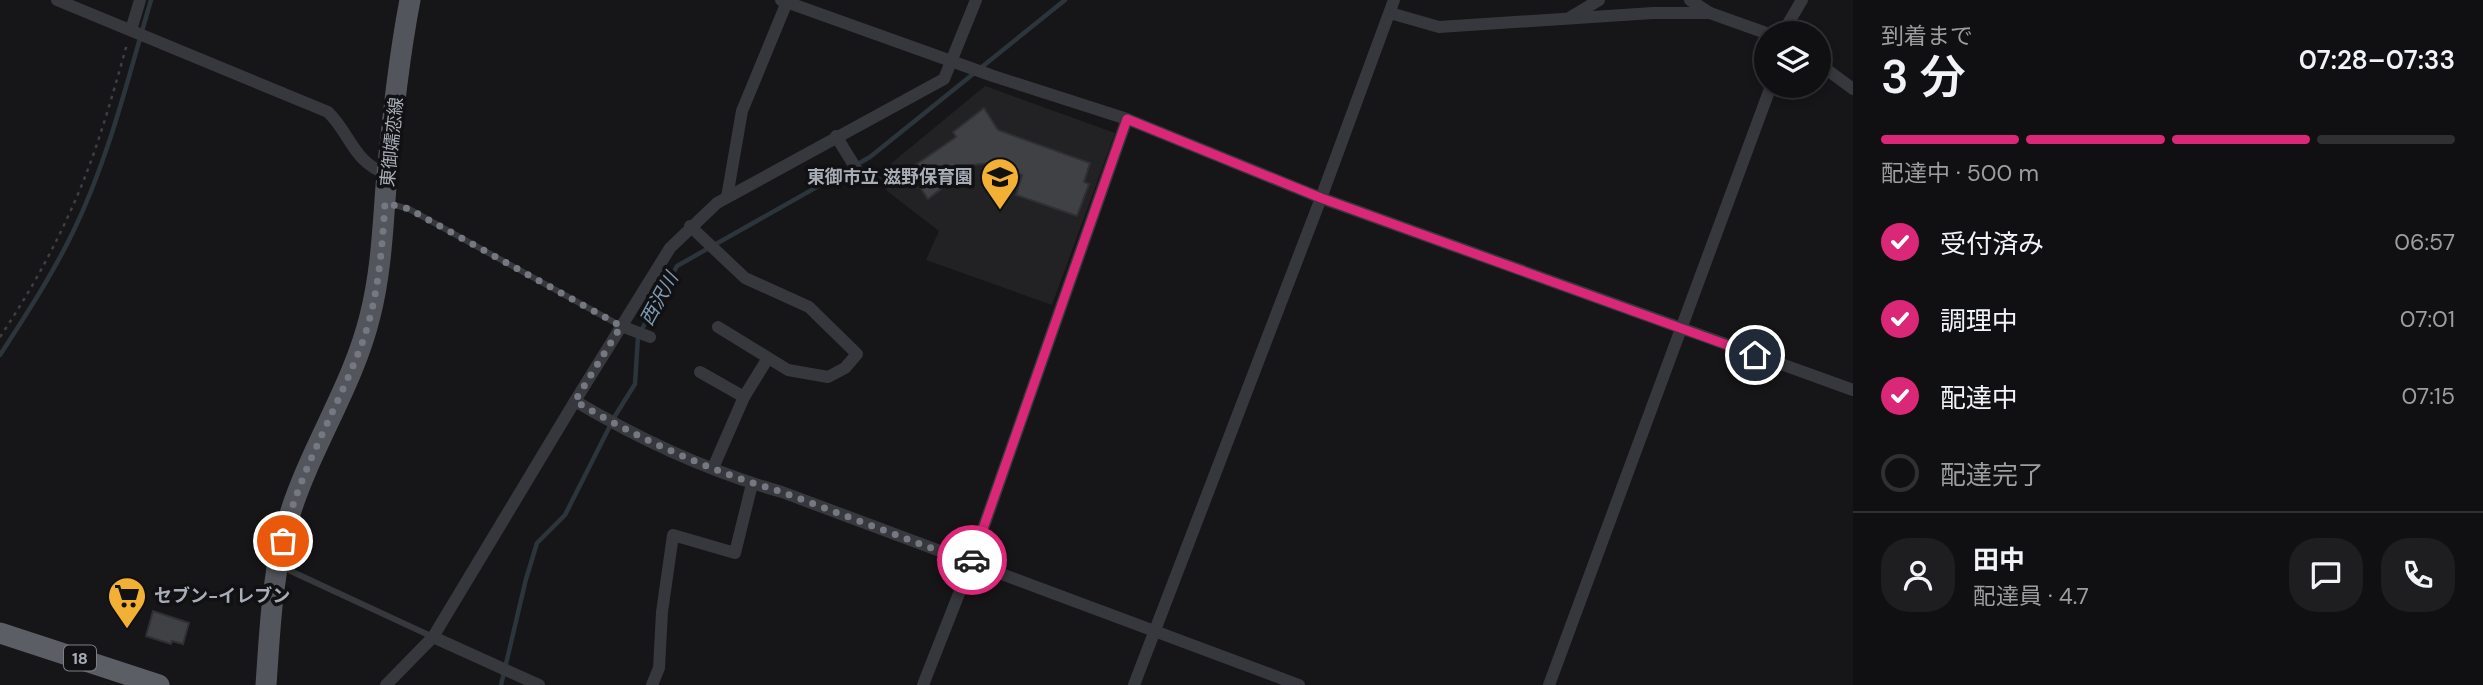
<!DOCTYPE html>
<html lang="ja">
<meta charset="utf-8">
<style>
body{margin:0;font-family:"DM Sans","Noto Sans JP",sans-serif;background:#1e1e20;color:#f1f3f6;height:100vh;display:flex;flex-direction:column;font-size:26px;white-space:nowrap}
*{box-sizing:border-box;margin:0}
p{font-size:23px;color:#9c9d9f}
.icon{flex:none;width:38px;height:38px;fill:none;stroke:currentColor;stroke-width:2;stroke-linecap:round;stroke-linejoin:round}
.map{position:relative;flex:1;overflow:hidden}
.side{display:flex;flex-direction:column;background:#101012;width:630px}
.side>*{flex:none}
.controls{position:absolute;left:1754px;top:21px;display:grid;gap:14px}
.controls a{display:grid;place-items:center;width:77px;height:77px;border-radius:50%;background:#101012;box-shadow:0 4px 10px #0003,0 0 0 2px #303032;font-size:35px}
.pin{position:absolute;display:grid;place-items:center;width:60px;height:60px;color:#fff;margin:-30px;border:4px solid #fff;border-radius:50%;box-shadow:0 2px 7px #0007}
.courier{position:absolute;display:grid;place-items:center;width:70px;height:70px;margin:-35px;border:5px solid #db2777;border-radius:50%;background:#fff;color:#222;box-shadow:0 2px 9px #0007}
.summary em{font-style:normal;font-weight:600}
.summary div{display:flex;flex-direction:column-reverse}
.summary{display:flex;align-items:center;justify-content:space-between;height:119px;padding:0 28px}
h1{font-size:46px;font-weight:600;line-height:52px}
.bar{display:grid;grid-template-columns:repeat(4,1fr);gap:10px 7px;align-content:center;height:84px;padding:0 28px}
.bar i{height:9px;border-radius:5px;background:#303032}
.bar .current{background:#db2777}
.bar p{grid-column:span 4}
.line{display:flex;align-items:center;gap:18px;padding:0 28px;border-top:2px solid #303032}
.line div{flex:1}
.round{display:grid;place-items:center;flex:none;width:74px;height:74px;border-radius:28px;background:#1e1e20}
ol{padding:0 28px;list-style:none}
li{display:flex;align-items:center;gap:21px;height:77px}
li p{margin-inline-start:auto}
li .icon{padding:7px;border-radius:50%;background:#db2777;color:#fff;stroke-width:4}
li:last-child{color:#9c9d9f}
li i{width:38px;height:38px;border:4px solid #303032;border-radius:50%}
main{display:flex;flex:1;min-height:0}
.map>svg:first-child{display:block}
.built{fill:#222225}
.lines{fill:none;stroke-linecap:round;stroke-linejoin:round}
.stream{stroke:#2c353c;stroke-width:4.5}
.building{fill:#404145;stroke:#303034;stroke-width:2}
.path{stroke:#3d3f44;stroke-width:2.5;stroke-dasharray:3.5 5;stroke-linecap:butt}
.service{stroke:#37383d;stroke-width:6}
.minor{stroke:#37383d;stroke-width:12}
.primary{stroke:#53555c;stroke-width:21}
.trunk{stroke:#5b5e65;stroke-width:21}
.done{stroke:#757880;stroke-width:7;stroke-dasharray:0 12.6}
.route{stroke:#db2777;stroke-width:9}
.labels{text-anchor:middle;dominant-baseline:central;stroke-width:7;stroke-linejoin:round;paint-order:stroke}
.shield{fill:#111113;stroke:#7b7e86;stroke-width:2}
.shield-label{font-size:16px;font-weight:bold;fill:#a8adb8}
.street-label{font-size:18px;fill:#a8adb8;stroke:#111113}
.poi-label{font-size:18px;font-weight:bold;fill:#a8adb8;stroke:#111113;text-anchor:end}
.water-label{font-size:19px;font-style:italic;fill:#7f9bb3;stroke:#111113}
</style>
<main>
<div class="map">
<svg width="1853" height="685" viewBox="0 0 1853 685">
<rect width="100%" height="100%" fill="#161618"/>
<polygon class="built" points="985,86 1115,133 1052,305 926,260 939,231 887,191 877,175"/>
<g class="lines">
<g class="stream">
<path d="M 0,355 C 26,315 52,275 73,232 C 109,158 128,78 151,0"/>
<polyline points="501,685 526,579 537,543 565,515 615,416 635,384 638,336 677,266 870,157 1065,0"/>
</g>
</g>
<g class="building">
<polygon points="984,108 998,130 1090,163 1084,182 1089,184 1077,216 1016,195 1022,175 991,163 973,165 928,199 908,170 956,137 953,132"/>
<polygon points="153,611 189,623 183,644 172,641 171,644 146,636"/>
</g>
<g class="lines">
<path class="path" d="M 0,337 C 33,288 61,236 83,182 C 101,137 114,90 127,44"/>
<g class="service">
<polyline points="387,203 409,209 621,326"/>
<polyline points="282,567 433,637"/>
</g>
<g class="minor">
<path d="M 57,0 L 328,112 C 352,136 353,162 387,174"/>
<polyline points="781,0 993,76 1127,119 1321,198 1853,390"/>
<polyline points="1690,0 1710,13"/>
<polyline points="1390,13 1439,27 1653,13 1710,13 1766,33"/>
<polyline points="1571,17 1599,0"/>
<polyline points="131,30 140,0"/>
<polyline points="1788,33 1789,22 1802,0"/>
<polyline points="1818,63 1853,89"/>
<polyline points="836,136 860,175"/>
<polyline points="727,197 742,111 787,2"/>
<polyline points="690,226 745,278 809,307 857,354 845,368 828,377 788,370 718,327"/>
<polyline points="621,326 650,337"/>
<polyline points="700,372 744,397"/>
<path d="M 575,401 C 639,439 710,472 782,492 L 1299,685"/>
<polyline points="713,468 744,397 768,358"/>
<polyline points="433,637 539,685"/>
<polyline points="386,685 433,637 575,401 670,248 717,203 944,79 976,0"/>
<polyline points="652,685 659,668 662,612 673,535 735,553 752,484"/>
<polyline points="923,685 971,563 1127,119"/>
<polyline points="1134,685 1321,198 1394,0"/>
<polyline points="1549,685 1771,86"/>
</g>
<path class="primary" d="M 266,685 C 270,629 272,571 289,517 C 310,448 353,386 370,316 C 382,269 383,221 387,174 C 393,116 399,57 410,0"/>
<polyline class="trunk" points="0,633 159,685"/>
</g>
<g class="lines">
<path class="done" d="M 283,541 C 298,473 336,412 361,346 C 378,301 382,251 385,203 L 409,209 L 621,326 L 575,401 C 639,439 710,471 782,492 L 971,563 L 972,560"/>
<polyline class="route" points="972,560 1127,119 1321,198 1755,355"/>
</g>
<defs>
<symbol id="school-pin" viewBox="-11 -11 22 30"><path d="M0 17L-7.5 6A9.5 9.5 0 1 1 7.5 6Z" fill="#f2b134" stroke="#111113"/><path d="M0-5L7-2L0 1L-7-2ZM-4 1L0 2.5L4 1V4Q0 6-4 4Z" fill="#111"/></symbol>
<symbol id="supermarket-pin" viewBox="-11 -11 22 30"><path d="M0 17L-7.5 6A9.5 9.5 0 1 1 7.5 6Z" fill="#f2b134" stroke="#111113"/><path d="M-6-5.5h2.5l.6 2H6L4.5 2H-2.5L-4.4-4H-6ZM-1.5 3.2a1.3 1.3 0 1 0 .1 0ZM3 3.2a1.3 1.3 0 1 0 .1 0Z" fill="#111"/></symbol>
</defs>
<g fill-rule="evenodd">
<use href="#school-pin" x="978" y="155" width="44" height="60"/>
<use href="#supermarket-pin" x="105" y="574" width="44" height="60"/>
</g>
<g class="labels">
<rect class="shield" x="64" y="645.5" width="32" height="25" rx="5"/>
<g class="shield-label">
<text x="80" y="658">18</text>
</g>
<g class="street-label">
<text transform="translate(392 142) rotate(-84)">東御嬬恋線</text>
</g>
<g class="poi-label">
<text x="973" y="177">東御市立 滋野保育園</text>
<text x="154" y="596" text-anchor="start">セブン-イレブン</text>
</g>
<g class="water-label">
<text transform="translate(659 299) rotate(-61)">西沢川</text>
</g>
</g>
</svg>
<div class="controls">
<a><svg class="icon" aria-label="layers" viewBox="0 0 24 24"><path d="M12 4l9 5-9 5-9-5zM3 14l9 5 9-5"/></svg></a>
</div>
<div class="pin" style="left:283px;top:541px;background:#ea580c"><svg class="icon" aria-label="bag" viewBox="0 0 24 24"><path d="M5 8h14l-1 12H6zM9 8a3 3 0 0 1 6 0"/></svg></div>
<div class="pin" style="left:1755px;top:355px;background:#1f2937"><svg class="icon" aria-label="home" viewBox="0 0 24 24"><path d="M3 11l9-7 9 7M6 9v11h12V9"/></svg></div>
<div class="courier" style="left:972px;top:560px"><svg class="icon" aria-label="car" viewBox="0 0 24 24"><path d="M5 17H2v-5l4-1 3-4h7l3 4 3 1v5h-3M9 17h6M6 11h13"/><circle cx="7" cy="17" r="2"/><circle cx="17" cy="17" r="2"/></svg></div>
</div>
<section class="side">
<div class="summary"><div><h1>3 分</h1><p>到着まで</p></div><em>07:28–07:33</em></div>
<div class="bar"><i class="current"></i><i class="current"></i><i class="current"></i><i></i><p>配達中 · 500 m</p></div>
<ol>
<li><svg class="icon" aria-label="check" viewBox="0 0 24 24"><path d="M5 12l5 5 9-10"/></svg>受付済み<p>06:57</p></li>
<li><svg class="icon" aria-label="check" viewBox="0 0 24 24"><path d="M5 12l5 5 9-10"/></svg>調理中<p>07:01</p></li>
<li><svg class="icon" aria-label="check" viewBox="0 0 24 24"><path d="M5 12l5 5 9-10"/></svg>配達中<p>07:15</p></li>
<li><i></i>配達完了</li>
</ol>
<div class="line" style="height:126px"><a class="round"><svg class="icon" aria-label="person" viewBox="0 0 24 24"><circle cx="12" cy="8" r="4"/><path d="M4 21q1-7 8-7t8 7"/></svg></a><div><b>田中</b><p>配達員 · 4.7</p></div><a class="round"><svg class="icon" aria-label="chat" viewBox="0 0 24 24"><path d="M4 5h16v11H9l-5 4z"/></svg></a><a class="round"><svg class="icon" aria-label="phone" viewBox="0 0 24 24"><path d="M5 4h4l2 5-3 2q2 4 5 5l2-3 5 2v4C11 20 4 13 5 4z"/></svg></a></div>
</section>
</main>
